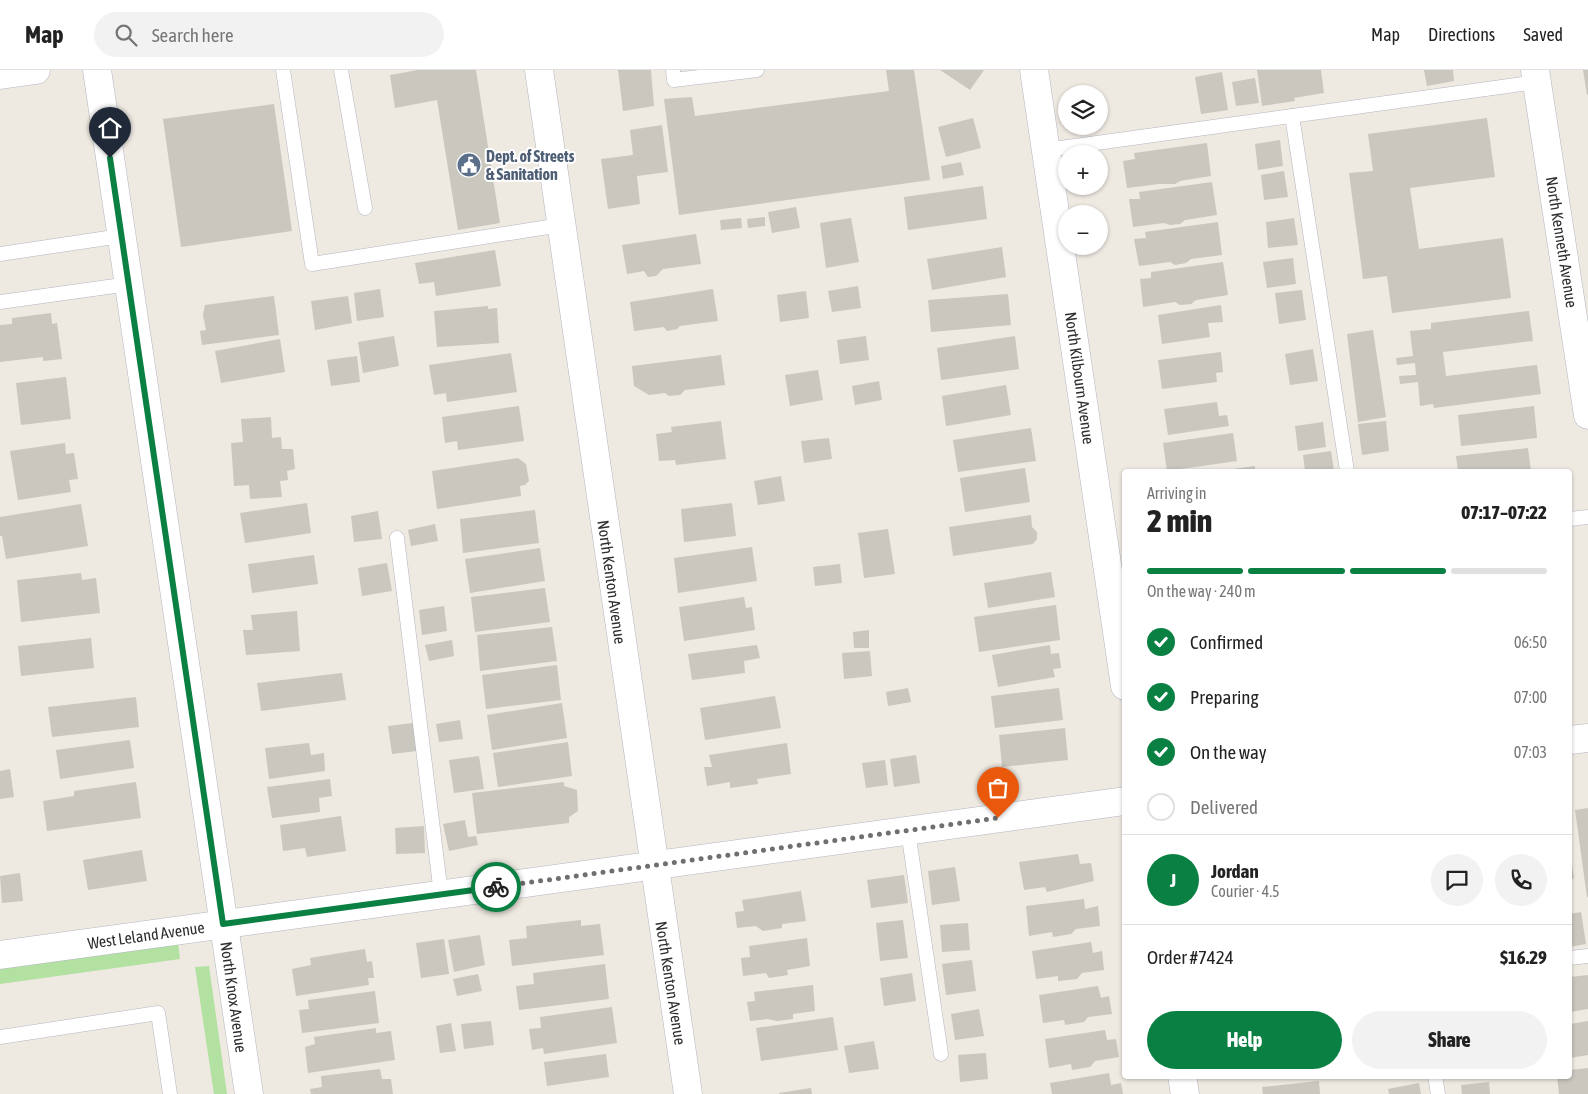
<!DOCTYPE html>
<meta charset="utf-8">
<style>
body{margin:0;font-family:"Asap Condensed",sans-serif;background:#f2f2f2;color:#222;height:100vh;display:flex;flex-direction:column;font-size:19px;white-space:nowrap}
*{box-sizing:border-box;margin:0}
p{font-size:16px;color:#767676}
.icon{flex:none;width:28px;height:28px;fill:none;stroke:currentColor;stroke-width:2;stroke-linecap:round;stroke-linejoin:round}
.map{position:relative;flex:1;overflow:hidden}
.details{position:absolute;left:1122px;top:399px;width:450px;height:610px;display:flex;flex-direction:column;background:#fff;border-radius:5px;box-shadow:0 1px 4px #0004}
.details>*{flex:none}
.tools{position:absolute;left:1058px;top:15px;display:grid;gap:10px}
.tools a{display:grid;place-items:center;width:50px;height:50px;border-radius:50%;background:#fff;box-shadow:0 1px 4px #0004;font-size:25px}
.pin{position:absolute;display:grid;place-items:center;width:42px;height:42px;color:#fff;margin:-51px -21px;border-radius:50% 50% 50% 0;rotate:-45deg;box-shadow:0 0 5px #0007}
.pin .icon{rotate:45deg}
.courier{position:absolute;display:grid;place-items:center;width:50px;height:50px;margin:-25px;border:4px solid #0b8043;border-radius:50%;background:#fff;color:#222;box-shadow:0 1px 6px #0007}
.overview em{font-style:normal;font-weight:800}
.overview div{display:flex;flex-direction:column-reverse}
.overview{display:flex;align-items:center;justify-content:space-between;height:85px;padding:0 25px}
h1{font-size:32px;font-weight:800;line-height:38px}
.bar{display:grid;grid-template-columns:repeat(4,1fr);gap:8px 5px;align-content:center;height:60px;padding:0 25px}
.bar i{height:6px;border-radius:4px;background:#e0e0e0}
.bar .current{background:#0b8043}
.bar p{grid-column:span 4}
.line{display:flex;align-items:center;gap:12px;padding:0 25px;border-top:1px solid #e0e0e0}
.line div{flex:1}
.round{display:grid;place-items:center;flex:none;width:52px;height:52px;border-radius:26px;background:#f2f2f2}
ol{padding:0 25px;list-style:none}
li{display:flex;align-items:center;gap:15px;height:55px}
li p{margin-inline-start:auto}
li .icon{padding:5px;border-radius:50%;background:#0b8043;color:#fff;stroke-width:4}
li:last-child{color:#767676}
li i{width:28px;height:28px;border:2px solid #e0e0e0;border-radius:50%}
.button{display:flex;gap:10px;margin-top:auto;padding:10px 25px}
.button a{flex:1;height:58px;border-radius:30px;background:#0b8043;color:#fff;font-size:20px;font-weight:800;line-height:58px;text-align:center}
.button a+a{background:#f2f2f2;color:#222}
header{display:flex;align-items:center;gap:30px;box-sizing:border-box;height:70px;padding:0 25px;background:#fff;border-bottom:1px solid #e0e0e0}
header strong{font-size:24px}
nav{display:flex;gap:28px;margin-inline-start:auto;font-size:18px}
.search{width:350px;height:45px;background:#f2f2f2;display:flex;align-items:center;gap:12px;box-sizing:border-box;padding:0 18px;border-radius:28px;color:#767676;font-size:19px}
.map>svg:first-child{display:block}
.green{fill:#b2e1a1}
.building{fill:#cac7bf}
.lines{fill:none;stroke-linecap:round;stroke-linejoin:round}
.lane-casing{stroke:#b4b6c0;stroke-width:15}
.street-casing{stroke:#b4b6c0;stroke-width:29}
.secondary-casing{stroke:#b4b6c0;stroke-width:29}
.lane{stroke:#fff;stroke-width:14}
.street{stroke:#fff;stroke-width:28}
.secondary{stroke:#fff;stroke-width:28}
.done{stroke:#716f6d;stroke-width:5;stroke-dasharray:0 9}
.route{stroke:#0b8043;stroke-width:6}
.labels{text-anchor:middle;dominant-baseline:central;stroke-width:4;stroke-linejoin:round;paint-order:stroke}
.service-label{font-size:16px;font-weight:bold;fill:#4e5e75;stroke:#fff;text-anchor:start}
.street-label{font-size:16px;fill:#2e2e2e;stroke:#fff}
</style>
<header>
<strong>Map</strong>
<div class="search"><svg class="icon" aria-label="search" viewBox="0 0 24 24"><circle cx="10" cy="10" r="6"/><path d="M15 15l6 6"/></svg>Search here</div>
<nav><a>Map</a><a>Directions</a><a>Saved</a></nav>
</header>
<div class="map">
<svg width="1588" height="1024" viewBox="0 0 1588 1024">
<rect width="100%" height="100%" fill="#eee9e1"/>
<g class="green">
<polygon points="178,872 180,889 0,914 0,898"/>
<polygon points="209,896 227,1024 214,1024 195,897"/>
</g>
<g class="building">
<polygon points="418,0 476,0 500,153 458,160 437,30 395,38 390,5"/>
<polygon points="618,0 651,0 654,36 623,41"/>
<polygon points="886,0 914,0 930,110 679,145 664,29 692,27 695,46 889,21"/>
<polygon points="940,0 984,0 970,20"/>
<polygon points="1257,0 1321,0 1324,23 1294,28 1295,31 1262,36"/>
<polygon points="1424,0 1453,0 1454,11 1427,16"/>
<polygon points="1583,0 1588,0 1588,24 1587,25"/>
<polygon points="1222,2 1228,40 1201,44 1195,7"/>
<polygon points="1255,8 1259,33 1236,36 1232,12"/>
<polygon points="274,34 292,161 181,177 163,49"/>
<polygon points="973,48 981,78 946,87 938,57"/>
<polygon points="1487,48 1495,107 1410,118 1419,179 1503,168 1511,228 1392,243 1387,206 1363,209 1349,103 1373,101 1368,64"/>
<polygon points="662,55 668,102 637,106 640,134 608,139 601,89 633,85 630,60"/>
<polygon points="1280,70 1283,96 1258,100 1255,74"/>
<polygon points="1207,73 1211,106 1180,111 1175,114 1159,114 1127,118 1123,91 1135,89 1134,83"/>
<polygon points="961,92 964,105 943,109 941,96"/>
<polygon points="1284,101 1288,127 1264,130 1261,105"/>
<polygon points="1212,112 1217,145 1185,150 1180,154 1170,155 1164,153 1133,157 1129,129 1140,129 1139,122"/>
<polygon points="983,116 987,149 908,160 904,127"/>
<polygon points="796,137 800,158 772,163 768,142"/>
<polygon points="765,147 765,156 748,158 747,149"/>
<polygon points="741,148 742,158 721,160 720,150"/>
<polygon points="851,148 859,192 826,198 820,153"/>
<polygon points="1294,148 1298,175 1268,178 1266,152"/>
<polygon points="1218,152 1222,185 1191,189 1186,193 1175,195 1170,192 1139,196 1134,169 1146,168 1145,162"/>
<polygon points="696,164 701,194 663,199 656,206 648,207 644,201 627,204 622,175"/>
<polygon points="1002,177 1006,207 932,220 927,189"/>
<polygon points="495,180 501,216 436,226 434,212 419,214 415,193"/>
<polygon points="1293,188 1296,214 1267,218 1263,192"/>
<polygon points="1223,192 1228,225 1196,230 1191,234 1180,235 1175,232 1143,237 1140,209 1151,208 1151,202"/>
<polygon points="858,216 861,238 832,242 828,221"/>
<polygon points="380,219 384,247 357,251 354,223"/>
<polygon points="713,219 718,251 680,256 677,259 667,261 664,257 634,261 630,232"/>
<polygon points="1302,220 1306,250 1279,254 1275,223"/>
<polygon points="806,221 809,248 780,252 777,225"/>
<polygon points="1008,224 1011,255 931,262 928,230"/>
<polygon points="274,226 279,265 202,275 200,261 206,260 203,245 205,235"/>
<polygon points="348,226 352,253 315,260 311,231"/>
<polygon points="1221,235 1223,252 1208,253 1210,267 1162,274 1158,245"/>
<polygon points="488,236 488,239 497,238 499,273 437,277 434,241"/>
<polygon points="1529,241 1533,271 1443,282 1446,306 1537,295 1541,324 1434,338 1433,334 1420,336 1418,312 1400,314 1399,306 1416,305 1415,293 1397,295 1396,288 1413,286 1410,261 1431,259 1431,253"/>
<polygon points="51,243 52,254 57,253 62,289 43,291 43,287 0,292 0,255 12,254 12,248"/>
<polygon points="1373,260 1386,347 1358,352 1347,264"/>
<polygon points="394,266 399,296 363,303 358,272"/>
<polygon points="866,266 869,290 840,294 837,270"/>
<polygon points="1015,266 1019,299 941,310 937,278"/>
<polygon points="280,269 285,302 221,313 215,281"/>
<polygon points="1313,279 1318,311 1290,315 1285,284"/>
<polygon points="1221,282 1223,302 1216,303 1217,312 1162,319 1158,290"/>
<polygon points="511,283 517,322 447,332 446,323 434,325 429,295"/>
<polygon points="721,285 725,315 685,320 680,325 669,326 665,323 649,325 634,316 632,296"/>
<polygon points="357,286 360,312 331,316 327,290"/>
<polygon points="818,300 823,330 790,336 785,305"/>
<polygon points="66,307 71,349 21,355 16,313"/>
<polygon points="879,311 882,330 855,335 852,316"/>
<polygon points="1006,315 1011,345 946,356 942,326"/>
<polygon points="1217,332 1219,346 1227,345 1229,356 1168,365 1164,339"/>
<polygon points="519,336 524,371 458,380 457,371 445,373 442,347"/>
<polygon points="1534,336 1537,368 1461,376 1458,345"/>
<polygon points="271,347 272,368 281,367 282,379 293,379 295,399 287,401 288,410 280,411 282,427 250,429 249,415 234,416 231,373 243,372 241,349"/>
<polygon points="721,351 726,389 676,395 675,390 659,391 656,364 672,362 671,357"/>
<polygon points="1386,351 1389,381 1362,385 1358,354"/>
<polygon points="1323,352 1326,377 1298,381 1295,356"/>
<polygon points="1031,358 1036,391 958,402 953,370"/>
<polygon points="1233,363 1237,391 1167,401 1163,373"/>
<polygon points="829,368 832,389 804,393 801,371"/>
<polygon points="65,373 66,384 74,383 78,409 69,410 71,422 18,430 10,381"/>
<polygon points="1528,378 1531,401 1458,401 1456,386"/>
<polygon points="1331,381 1334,401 1305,401 1303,385"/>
<polygon points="518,388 526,394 529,411 525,415 520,416 521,426 437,439 432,401"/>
<polygon points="1255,396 1255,401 1226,401 1226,400"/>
<polygon points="1025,398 1030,432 965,442 960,408"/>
<polygon points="781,406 785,431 758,435 754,411"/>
<polygon points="307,433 311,463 245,473 240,443"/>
<polygon points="732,433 736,466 684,472 681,439"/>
<polygon points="81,434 88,476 6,489 2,466 0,466 0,447"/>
<polygon points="535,440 539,473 463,483 460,449"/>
<polygon points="378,441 382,469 354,472 351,446"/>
<polygon points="1031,445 1032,457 1037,462 1037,469 1033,474 953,486 949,457"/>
<polygon points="435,454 438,471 411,476 408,460"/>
<polygon points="888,459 895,504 864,508 858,463"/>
<polygon points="752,477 757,511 678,523 674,488"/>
<polygon points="540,478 545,511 470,523 465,489"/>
<polygon points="314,485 318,514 252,523 248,494"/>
<polygon points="387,493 392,521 362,526 358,498"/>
<polygon points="840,494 842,513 815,516 813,497"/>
<polygon points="1051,502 1055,527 988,538 984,513"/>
<polygon points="81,503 82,510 96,508 100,543 21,552 17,510"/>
<polygon points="545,518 550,552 475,562 471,527"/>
<polygon points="744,527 746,538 752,537 755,560 684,571 679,537"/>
<polygon points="1056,535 1060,570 979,582 974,547"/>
<polygon points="444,536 447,561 422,565 419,540"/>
<polygon points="297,541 300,581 246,585 243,560 253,560 251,545"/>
<polygon points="552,557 557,591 480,601 477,565"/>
<polygon points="869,560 869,578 854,578 853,562"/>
<polygon points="91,568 94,598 21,606 18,576"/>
<polygon points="452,570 454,586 429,591 425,575"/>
<polygon points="757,575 760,588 744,591 745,603 692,610 688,584"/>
<polygon points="1050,575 1051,584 1059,583 1061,598 1053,599 1055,607 998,617 992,585"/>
<polygon points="870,581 872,606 844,609 842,583"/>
<polygon points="557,595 561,630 486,639 482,605"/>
<polygon points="342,603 346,630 261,641 257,613"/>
<polygon points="908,618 911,632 888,636 886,622"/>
<polygon points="1059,618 1063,650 995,658 991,626"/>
<polygon points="775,626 781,658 705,670 700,638"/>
<polygon points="136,627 139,657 52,667 48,637"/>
<polygon points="562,633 567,668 492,680 487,645"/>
<polygon points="460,650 463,669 439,672 436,654"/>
<polygon points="413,653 417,681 392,684 388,656"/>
<polygon points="1065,658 1068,690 1002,697 999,665"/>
<polygon points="130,670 134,698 60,709 56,680"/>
<polygon points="568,672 572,706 498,717 493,683"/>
<polygon points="309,673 311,685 324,683 325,701 269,709 265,678"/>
<polygon points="787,673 791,704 757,709 758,714 730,718 730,712 707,716 704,697 712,697 709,685"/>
<polygon points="916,685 920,713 894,717 890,689"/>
<polygon points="479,686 484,719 454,723 449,690"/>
<polygon points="885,690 888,715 866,718 862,693"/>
<polygon points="10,699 14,727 0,729 0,701"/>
<polygon points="330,709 332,726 319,728 320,742 272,748 267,717"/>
<polygon points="136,712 141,748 47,761 43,731 74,726 74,721"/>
<polygon points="564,712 564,716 577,720 578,741 569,747 569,753 477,764 472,723"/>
<polygon points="1588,738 1588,827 1587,827 1575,740"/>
<polygon points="341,746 346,781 307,787 305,778 283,781 280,755"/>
<polygon points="465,750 468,767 476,766 478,775 449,781 443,754"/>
<polygon points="424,756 425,783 396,784 395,758"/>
<polygon points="142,780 147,811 88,820 83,790"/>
<polygon points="1078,784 1080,794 1091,793 1094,811 1047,822 1045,817 1024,820 1019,792"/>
<polygon points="1570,785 1574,808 1570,809"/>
<polygon points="955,797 960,831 932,835 928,801"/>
<polygon points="20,803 23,831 2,833 0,806"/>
<polygon points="904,805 908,833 871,838 867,810"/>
<polygon points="801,821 806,851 782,854 782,858 763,861 756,856 737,858 735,842 744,841 742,830"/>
<polygon points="1084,829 1085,839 1098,836 1100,856 1076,859 1071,864 1053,867 1052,862 1029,866 1026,836"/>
<polygon points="1581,842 1586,874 1570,877 1570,844"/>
<polygon points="581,850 581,856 600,854 604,885 512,896 509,870 527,868 526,856"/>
<polygon points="903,850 908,888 880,891 876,853"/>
<polygon points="968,853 970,880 942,882 940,855"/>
<polygon points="480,865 485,895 454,902 448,870"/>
<polygon points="807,868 810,896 787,900 788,905 769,908 766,903 743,906 741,888 750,887 749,876"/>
<polygon points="444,869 449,904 421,908 416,873"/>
<polygon points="1091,872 1093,883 1102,881 1104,900 1082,903 1077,909 1058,911 1058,906 1036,909 1032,881"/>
<polygon points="365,879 367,892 372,891 374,908 368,908 369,915 296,926 292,899 311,895 310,888"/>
<polygon points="972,890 976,921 946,925 942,894"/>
<polygon points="605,894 609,929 519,940 516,916 534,914 533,903"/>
<polygon points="912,903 916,931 884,936 880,908"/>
<polygon points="478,904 482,921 457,926 453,909"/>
<polygon points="1588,905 1588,939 1570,942 1570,907"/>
<polygon points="813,915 815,941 793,944 793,949 777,951 768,949 750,951 747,932 755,931 754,922"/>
<polygon points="1098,916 1101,928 1109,926 1112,944 1088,947 1084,952 1065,955 1064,950 1043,953 1039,925"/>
<polygon points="375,921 379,953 302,963 299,940 309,939 308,930"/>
<polygon points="612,937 617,973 544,984 543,978 532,980 529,959 541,958 540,947"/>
<polygon points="979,939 984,966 955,970 951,944"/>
<polygon points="833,947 838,980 761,991 756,958"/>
<polygon points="491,951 494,975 464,979 461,954"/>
<polygon points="1588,951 1588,985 1570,988 1570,954"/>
<polygon points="451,953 456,981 440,983 436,956"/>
<polygon points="376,958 376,963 391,961 395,990 308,1003 305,977 315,974 314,967"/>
<polygon points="1105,960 1107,970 1116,969 1119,987 1095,991 1090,997 1072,1000 1071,994 1049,998 1045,969"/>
<polygon points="874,971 879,999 849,1003 844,976"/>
<polygon points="986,983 988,1009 960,1012 958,985"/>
<polygon points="606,984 609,1007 547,1016 544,992"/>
<polygon points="1588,998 1588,1024 1559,1024 1557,1006 1570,1006 1570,1000"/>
<polygon points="380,999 382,1009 391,1009 393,1024 311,1024 310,1019 322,1017 321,1006"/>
<polygon points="1109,1003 1111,1015 1121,1013 1123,1024 1052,1024 1050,1013"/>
<polygon points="1319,1011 1320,1024 1263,1024 1262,1017"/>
<polygon points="1489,1012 1490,1024 1462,1024 1461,1015"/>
<polygon points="1419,1013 1421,1024 1389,1024 1388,1019"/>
<polygon points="811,1018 812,1024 779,1024 779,1023"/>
</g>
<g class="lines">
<defs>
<g id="lane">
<polyline points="283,0 312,194 561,155"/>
<polyline points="341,0 365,138"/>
<polyline points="673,0 674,10 757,0"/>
<polyline points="1292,46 1347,401"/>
<polyline points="1046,80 1537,12"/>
<polyline points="0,184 121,166"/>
<polyline points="0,232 129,214"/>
<polyline points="1570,449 1588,447"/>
<polyline points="397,468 441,824"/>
<polyline points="908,761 941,984"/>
<polyline points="1570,888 1588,886"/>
<polyline points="0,967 158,943 170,1024"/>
<polyline points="1435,1006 1438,1024"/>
</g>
<g id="street">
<polyline points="97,0 249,1024"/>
<polyline points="539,0 688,1024"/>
<polyline points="1034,0 1125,616"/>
<polyline points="1535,0 1588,345"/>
<polyline points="1570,670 1588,668"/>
<polyline points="0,885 1125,731"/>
<polyline points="1182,1006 1185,1024"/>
</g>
<polyline id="secondary" points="0,5 36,0"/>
</defs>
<use href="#lane" class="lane-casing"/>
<use href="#street" class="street-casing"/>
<use href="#secondary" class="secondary-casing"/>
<use href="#lane" class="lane"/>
<use href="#street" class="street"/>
<use href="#secondary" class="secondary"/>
</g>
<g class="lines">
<polyline class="done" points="496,817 998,748"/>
<polyline class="route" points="110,88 223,854 496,817"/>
</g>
<defs>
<symbol id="civic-disc" viewBox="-11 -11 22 22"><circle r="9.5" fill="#5c6f8a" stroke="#fff"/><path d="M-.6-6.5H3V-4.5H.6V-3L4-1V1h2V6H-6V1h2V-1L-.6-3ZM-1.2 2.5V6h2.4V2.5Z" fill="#fff"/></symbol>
</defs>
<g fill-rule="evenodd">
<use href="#civic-disc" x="455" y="81" width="28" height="28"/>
</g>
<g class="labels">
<g class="service-label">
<text x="486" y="86">Dept. of Streets<tspan x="486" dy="18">&amp; Sanitation</tspan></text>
</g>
<g class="street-label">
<text transform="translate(1562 172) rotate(81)">North Kenneth Avenue</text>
<text transform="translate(1080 308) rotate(82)">North Kilbourn Avenue</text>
<text transform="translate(612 512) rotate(82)">North Kenton Avenue</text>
<text transform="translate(146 865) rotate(-8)">West Leland Avenue</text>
<text transform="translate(671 913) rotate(81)">North Kenton Avenue</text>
<text transform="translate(234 927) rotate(82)">North Knox Avenue</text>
</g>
</g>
</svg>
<div class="tools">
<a><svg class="icon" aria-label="layers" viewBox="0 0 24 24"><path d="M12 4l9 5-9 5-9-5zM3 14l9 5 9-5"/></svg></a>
<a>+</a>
<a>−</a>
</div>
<div class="pin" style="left:998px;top:748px;background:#ea580c"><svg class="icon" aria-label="bag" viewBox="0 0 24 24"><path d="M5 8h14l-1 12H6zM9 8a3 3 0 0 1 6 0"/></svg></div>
<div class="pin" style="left:110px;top:88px;background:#1f2937"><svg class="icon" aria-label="home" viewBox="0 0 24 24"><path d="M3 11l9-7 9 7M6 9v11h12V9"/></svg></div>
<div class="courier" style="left:496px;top:817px"><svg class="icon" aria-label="bike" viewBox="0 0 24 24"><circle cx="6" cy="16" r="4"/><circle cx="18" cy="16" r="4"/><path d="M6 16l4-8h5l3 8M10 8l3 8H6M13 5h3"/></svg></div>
<section class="details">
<div class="overview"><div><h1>2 min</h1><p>Arriving in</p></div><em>07:17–07:22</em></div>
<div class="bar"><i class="current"></i><i class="current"></i><i class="current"></i><i></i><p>On the way · 240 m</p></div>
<ol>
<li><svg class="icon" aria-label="check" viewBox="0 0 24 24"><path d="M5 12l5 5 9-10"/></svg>Confirmed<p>06:50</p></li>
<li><svg class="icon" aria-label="check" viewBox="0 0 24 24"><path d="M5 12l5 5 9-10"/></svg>Preparing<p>07:00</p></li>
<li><svg class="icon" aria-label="check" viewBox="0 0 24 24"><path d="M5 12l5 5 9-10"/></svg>On the way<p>07:03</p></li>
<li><i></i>Delivered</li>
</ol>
<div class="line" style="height:90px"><b class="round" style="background:#0b8043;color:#fff">J</b><div><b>Jordan</b><p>Courier · 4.5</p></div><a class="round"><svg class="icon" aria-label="chat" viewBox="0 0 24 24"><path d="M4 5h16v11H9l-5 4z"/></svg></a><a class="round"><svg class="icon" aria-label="phone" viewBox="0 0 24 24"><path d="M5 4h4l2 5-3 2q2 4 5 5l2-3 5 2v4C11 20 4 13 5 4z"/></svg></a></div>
<div class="line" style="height:65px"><div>Order #7424</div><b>$16.29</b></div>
<div class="button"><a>Help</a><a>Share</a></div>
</section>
</div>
